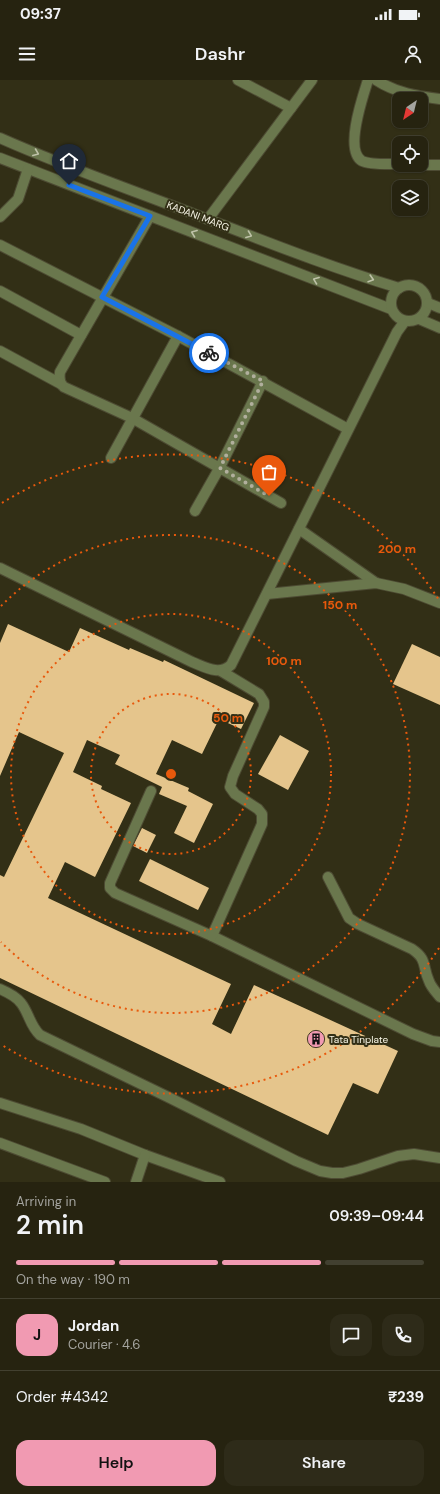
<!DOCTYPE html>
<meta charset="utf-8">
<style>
body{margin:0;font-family:"DM Sans",sans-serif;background:#2e2b19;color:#f1f3f6;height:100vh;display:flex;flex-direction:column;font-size:15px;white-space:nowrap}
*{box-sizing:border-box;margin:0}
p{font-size:13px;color:#a4a49f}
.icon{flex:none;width:22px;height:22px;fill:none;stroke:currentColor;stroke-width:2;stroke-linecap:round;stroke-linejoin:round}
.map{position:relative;height:1102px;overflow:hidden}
.panel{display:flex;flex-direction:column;background:#262310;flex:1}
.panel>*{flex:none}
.needle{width:26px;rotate:215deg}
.buttons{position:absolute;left:392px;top:12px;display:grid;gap:8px}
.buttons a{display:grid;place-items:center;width:36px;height:36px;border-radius:8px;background:#262310;box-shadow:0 1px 3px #0004,0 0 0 1px #424030;font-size:20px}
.pin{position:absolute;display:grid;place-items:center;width:34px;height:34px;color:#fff;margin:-41px -17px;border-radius:50% 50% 50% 0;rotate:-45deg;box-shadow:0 0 4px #0007}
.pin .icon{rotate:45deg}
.courier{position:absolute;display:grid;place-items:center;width:40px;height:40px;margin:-20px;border:3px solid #1a73e8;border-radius:50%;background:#fff;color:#222;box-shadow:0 1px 5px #0007}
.overview em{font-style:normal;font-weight:600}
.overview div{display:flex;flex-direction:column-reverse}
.overview{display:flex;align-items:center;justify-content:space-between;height:68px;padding:0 16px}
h1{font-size:26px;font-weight:600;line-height:30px}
.bar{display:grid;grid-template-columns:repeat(4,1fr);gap:6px 4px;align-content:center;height:48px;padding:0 16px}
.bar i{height:5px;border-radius:3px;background:#424030}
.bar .on{background:#f19ab2}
.bar p{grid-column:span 4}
.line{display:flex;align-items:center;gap:10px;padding:0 16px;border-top:1px solid #424030}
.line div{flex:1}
.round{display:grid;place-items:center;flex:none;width:42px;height:42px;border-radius:12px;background:#2e2b19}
.action{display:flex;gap:8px;margin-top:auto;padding:8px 16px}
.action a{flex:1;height:46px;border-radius:12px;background:#f19ab2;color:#111;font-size:16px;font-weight:600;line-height:46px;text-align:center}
.action a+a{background:#2e2b19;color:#f1f3f6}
.status{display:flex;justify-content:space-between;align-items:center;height:28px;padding:0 20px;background:#262310;direction:ltr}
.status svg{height:11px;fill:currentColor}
header{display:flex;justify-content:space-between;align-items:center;height:52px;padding:0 16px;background:#262310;font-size:18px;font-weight:600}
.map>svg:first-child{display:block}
.building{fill:#e5c58c}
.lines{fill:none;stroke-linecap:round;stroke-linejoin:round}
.minor-casing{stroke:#4d4b33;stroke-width:12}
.minor{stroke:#6a774d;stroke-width:10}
.oneway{stroke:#bec2a8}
.done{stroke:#b1af9d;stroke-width:4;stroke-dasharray:0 7.2}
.route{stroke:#1a73e8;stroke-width:5}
.ring{fill:none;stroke:#e8590c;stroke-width:2;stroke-dasharray:2 4}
.labels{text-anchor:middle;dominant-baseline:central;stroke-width:4;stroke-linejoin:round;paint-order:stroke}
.street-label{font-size:10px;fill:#f6f4e5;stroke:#322f16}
.poi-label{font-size:10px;fill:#f6f4e5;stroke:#322f16;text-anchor:start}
.centre{fill:#e8590c;stroke:#322f16;stroke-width:2}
.ring-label{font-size:12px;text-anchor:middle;font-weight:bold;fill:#e8590c;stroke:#322f16;stroke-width:4;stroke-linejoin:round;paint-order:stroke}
</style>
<div class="status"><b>09:37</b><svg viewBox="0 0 49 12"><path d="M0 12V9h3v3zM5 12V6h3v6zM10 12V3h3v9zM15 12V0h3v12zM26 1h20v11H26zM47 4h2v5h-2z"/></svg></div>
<header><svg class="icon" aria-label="menu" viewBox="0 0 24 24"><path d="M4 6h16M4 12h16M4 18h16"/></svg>Dashr<svg class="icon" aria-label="person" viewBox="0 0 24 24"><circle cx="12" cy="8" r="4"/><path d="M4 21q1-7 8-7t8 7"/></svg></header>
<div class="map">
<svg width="440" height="1102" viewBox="0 0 440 1102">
<rect width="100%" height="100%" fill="#322f16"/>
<g class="building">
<polygon points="8,544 69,572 80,548 129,570 130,568 163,582 164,580 254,623 241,649 219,639 202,674 172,660 156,694 189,708 188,711 213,724 194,763 174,753 187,726 159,714 162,707 115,684 120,675 87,660 73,692 102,706 101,709 131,723 95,797 65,782 48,818 231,904 212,944 231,954 254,905 398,971 378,1014 353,1003 328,1055 0,898 0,795 4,797 64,673 19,652 0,696 0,563"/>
<polygon points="412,564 440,577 440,625 393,604"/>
<polygon points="280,655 309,671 288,710 258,694"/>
<polygon points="142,748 156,755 147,773 133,766"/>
<polygon points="150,779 209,808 198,830 139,801"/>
</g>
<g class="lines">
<defs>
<g id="minor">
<polyline points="238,0 291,28"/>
<path d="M 368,0 C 363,16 344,70 362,81 C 370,85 390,84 399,84"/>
<path d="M 376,0 C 396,13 417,16 440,19"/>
<path d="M 0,58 C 63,86 129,109 194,134 C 262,160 329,187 399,208"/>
<polyline points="0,78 391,229"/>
<polyline points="421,85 440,85"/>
<path d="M 150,136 L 60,292 C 59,298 59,303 64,307 L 132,338 L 281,423"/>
<polyline points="0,137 18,119 28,89"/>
<polyline points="208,139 312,0"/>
<polyline points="0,165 178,256 348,349"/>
<circle cx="409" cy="223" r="18"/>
<polyline points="0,211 81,255"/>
<polyline points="428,223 440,228"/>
<polyline points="419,239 440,248"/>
<polyline points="0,271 61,304"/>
<polyline points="111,378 178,256"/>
<polyline points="195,431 220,387 263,301"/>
<polyline points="299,449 376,503"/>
<path d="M 0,488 L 192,582 C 205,587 219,596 231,585 L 397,252 L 405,241"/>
<polyline points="267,514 376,503 404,509 440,523"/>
<polyline points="151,711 110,803 110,808 115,813 212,856 413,954 432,961 440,962"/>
<path d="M 328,797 L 349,838 L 358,844 L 412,869 C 428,880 422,886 429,901 C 431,907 436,912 440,917"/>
<polyline points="212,856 262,744 262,734 258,729 235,714 230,707 233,696 264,627 264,622 259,614 221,591"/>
<path d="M 0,909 C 7,912 16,916 21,923 C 29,933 30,946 40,955 L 168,1017 L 296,1081 L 320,1091 L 332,1093 L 343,1093 L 359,1089 L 398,1076 L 414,1074 L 440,1078"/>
<polyline points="0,1023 81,1049 145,1075 220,1102"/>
<polyline points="0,1063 105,1102"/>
<polyline points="136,1102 145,1075"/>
</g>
</defs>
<use href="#minor" class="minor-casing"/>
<use href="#minor" class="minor"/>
</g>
<defs><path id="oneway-chevron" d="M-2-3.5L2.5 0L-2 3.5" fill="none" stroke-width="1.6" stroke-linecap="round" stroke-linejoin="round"/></defs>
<g class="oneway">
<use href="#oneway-chevron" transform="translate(36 73) rotate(22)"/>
<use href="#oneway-chevron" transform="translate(194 153) rotate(-159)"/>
<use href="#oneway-chevron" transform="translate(249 155) rotate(21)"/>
<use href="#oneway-chevron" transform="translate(371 199) rotate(17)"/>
<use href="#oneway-chevron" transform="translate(316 200) rotate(-159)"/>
</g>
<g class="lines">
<polyline class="done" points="209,273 263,301 220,388 269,416"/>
<polyline class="route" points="69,105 150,136 102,217 209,273"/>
</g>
<g class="ring">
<circle cx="171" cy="694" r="80"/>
<circle cx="171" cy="694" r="160"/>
<path d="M1 526A239 239 0 1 1 1 862"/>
<path d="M439 868A319 319 0 0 1 2 965M2 423A319 319 0 0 1 439 520"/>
</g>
<defs>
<symbol id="building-disc" viewBox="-11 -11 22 22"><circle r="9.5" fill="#f19ab2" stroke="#322f16"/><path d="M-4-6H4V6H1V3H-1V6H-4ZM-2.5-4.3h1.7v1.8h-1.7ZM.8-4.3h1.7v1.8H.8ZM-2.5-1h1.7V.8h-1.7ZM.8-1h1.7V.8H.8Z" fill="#111"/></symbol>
</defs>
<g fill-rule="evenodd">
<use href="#building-disc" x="306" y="949" width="20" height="20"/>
</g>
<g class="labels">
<g class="street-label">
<text transform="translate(198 136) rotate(21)">KADANI MARG</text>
</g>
<g class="poi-label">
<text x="329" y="959">Tata Tinplate</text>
</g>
</g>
<circle cx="171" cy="694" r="6" class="centre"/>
<g class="ring-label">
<text x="397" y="473">200 m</text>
<text x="340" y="529">150 m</text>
<text x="284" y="585">100 m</text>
<text x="228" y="642">50 m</text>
</g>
</svg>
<div class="buttons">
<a><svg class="needle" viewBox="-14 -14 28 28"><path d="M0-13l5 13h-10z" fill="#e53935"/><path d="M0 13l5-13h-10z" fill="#a4a49f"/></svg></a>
<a><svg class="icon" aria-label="locate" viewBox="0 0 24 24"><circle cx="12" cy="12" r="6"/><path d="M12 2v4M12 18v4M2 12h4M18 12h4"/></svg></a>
<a><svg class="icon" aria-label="layers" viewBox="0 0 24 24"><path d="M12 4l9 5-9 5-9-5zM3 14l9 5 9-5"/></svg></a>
</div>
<div class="pin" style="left:269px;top:416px;background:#ea580c"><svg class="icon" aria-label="bag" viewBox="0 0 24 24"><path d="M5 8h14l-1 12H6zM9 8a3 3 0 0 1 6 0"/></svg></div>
<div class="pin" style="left:69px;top:105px;background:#1f2937"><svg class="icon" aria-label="home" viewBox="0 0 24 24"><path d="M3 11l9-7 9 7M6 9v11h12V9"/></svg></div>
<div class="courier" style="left:209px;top:273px"><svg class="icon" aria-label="bike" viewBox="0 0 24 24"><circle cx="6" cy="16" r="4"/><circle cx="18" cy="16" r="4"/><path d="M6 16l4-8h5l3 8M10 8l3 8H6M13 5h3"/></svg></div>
</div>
<section class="panel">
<div class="overview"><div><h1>2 min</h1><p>Arriving in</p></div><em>09:39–09:44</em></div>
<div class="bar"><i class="on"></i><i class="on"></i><i class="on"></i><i></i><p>On the way · 190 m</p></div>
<div class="line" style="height:72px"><b class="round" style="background:#f19ab2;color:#111">J</b><div><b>Jordan</b><p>Courier · 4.6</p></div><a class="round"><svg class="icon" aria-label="chat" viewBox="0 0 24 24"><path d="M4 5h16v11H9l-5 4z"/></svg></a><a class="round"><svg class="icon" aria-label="phone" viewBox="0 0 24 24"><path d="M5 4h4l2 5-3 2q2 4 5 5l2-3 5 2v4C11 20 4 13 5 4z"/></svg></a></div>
<div class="line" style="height:52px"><div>Order #4342</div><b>₹239</b></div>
<div class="action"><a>Help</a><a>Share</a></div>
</section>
